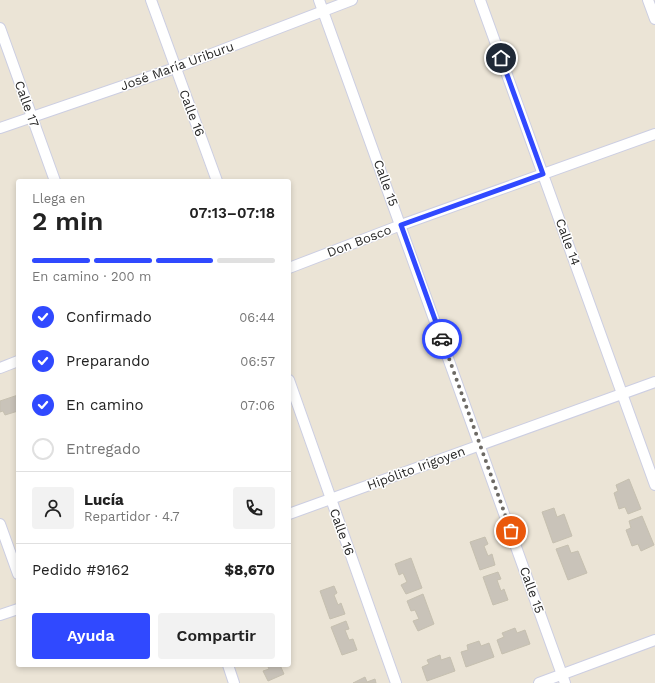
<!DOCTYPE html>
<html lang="es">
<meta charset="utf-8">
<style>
body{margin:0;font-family:"Work Sans",sans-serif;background:#f2f2f2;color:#222;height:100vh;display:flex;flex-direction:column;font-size:15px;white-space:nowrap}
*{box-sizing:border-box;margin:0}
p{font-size:13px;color:#767676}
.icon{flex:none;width:22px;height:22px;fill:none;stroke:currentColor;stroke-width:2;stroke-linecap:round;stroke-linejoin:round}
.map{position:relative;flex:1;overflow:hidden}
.panel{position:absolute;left:16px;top:179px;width:275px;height:488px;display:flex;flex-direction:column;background:#fff;border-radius:4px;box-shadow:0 2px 6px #0003}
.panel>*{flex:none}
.pin{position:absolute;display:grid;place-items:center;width:34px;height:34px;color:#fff;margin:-17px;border:2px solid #fff;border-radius:50%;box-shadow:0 1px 4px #0007}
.courier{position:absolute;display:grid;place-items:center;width:40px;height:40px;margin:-20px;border:3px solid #3049ff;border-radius:50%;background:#fff;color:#222;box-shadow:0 1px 5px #0007}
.overview em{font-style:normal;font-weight:600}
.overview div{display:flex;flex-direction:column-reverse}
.overview{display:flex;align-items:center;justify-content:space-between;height:68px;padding:0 16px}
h1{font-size:26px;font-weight:600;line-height:30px}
.bar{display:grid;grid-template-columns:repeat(4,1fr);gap:6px 4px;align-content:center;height:48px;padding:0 16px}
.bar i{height:5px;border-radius:3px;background:#e0e0e0}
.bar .on{background:#3049ff}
.bar p{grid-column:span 4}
.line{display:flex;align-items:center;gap:10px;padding:0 16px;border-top:1px solid #e0e0e0}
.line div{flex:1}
.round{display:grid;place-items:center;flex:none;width:42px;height:42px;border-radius:4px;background:#f2f2f2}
ol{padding:0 16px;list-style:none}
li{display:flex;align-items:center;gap:12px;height:44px}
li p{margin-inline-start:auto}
li .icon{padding:4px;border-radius:50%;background:#3049ff;color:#fff;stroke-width:4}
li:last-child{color:#767676}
li i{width:22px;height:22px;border:2px solid #e0e0e0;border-radius:50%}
.cta{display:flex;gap:8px;margin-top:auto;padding:8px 16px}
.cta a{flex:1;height:46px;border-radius:4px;background:#3049ff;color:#fff;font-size:16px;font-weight:600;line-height:46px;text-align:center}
.cta a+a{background:#f2f2f2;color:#222}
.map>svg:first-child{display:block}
.building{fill:#c9c3b9;stroke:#c6c0b0}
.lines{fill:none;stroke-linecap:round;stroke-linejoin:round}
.minor-casing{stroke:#cccee2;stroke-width:12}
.minor{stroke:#fff;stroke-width:10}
.done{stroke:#6c6964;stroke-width:4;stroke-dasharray:0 7.2}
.route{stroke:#3049ff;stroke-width:5}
.labels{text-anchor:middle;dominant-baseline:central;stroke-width:3;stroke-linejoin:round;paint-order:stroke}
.street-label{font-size:13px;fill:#272727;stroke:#fff}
</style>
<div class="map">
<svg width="655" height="683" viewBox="0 0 655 683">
<rect width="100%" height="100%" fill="#ebe4d6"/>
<g class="building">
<polygon points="18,395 18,411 5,415 3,411 0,412 0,401"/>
<polygon points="629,479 641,509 628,514 625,507 619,509 614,493 618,491 616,485"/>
<polygon points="554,508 557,517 564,514 572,536 553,543 542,512"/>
<polygon points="642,516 654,545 641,551 638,544 632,546 626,530 631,528 629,521"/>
<polygon points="485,537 488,544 484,546 488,556 492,554 495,565 480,570 470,542"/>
<polygon points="568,545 571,553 578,551 587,573 568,580 556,549"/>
<polygon points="411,558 422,588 406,594 401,585 407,582 403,573 399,575 395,564"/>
<polygon points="498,572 501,579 497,580 501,591 504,589 508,600 493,605 483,577"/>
<polygon points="334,586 337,593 334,595 338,605 341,603 345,614 330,619 320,591"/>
<polygon points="423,594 434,624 418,631 413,621 419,619 415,610 411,611 407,601"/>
<polygon points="346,621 349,629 345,630 349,640 353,639 357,650 342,655 331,627"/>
<polygon points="515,628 517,633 525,630 530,644 502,654 497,640 504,637 502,633"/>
<polygon points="479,641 481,646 489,643 494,657 466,667 461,652 468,650 467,645"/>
<polygon points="440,655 441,660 450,657 455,671 427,681 422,667 429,664 427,660"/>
<polygon points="267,665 280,665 284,674 268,681 263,671 269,669"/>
<polygon points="365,677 367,682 375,679 376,683 353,683"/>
</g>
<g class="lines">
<defs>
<g id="minor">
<polyline points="151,0 217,181"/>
<polyline points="319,0 565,683"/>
<polyline points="480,0 655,485"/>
<polyline points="648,0 655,19"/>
<polyline points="0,28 55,181"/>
<polyline points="0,128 175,68 352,0"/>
<polyline points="289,268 401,225 655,134"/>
<polyline points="0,368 18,361"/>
<polyline points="289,380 396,683"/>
<polyline points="289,514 655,382"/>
<polyline points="0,524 18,574"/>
<polyline points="0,615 18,609"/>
<polyline points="228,665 234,683"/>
<polyline points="539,683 655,640"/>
</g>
</defs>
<use href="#minor" class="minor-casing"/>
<use href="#minor" class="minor"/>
</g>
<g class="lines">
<polyline class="done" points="442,339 511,531"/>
<polyline class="route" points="442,339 401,225 543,174 501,58"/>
</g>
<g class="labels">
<g class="street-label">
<text transform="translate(177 66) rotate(-20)">José María Uriburu</text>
<text transform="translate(27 104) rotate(70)">Calle 17</text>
<text transform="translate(192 113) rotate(69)">Calle 16</text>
<text transform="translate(386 183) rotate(70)">Calle 15</text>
<text transform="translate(359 241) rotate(-21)">Don Bosco</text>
<text transform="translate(568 242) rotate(70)">Calle 14</text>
<text transform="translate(416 468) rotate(-20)">Hipólito Irigoyen</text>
<text transform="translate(342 532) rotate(70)">Calle 16</text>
<text transform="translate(532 590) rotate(70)">Calle 15</text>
</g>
</g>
</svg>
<div class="pin" style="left:511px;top:531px;background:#ea580c"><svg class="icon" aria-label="bag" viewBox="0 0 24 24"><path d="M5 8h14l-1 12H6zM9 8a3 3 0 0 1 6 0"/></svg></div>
<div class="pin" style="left:501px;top:58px;background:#1f2937"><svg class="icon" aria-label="home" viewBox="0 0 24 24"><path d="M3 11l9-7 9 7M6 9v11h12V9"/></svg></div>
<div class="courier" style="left:442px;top:339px"><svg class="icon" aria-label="car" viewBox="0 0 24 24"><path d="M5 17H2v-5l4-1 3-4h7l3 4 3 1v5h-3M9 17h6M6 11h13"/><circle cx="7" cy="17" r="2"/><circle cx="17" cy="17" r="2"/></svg></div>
<section class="panel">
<div class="overview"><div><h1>2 min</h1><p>Llega en</p></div><em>07:13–07:18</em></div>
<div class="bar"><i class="on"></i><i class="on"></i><i class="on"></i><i></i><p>En camino · 200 m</p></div>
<ol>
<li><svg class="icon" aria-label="check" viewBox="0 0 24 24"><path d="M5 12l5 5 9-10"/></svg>Confirmado<p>06:44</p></li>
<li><svg class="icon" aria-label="check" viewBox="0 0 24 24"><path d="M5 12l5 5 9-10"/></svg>Preparando<p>06:57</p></li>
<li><svg class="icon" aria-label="check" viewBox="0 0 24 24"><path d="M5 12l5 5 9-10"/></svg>En camino<p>07:06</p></li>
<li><i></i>Entregado</li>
</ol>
<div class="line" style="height:72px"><a class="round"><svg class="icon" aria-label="person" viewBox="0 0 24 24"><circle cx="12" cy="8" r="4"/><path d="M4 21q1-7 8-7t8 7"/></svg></a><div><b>Lucía</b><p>Repartidor · 4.7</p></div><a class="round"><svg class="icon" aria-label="phone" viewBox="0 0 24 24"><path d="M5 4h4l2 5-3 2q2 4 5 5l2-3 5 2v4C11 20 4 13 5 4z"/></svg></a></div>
<div class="line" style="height:52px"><div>Pedido #9162</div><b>$8,670</b></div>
<div class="cta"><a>Ayuda</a><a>Compartir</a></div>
</section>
</div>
